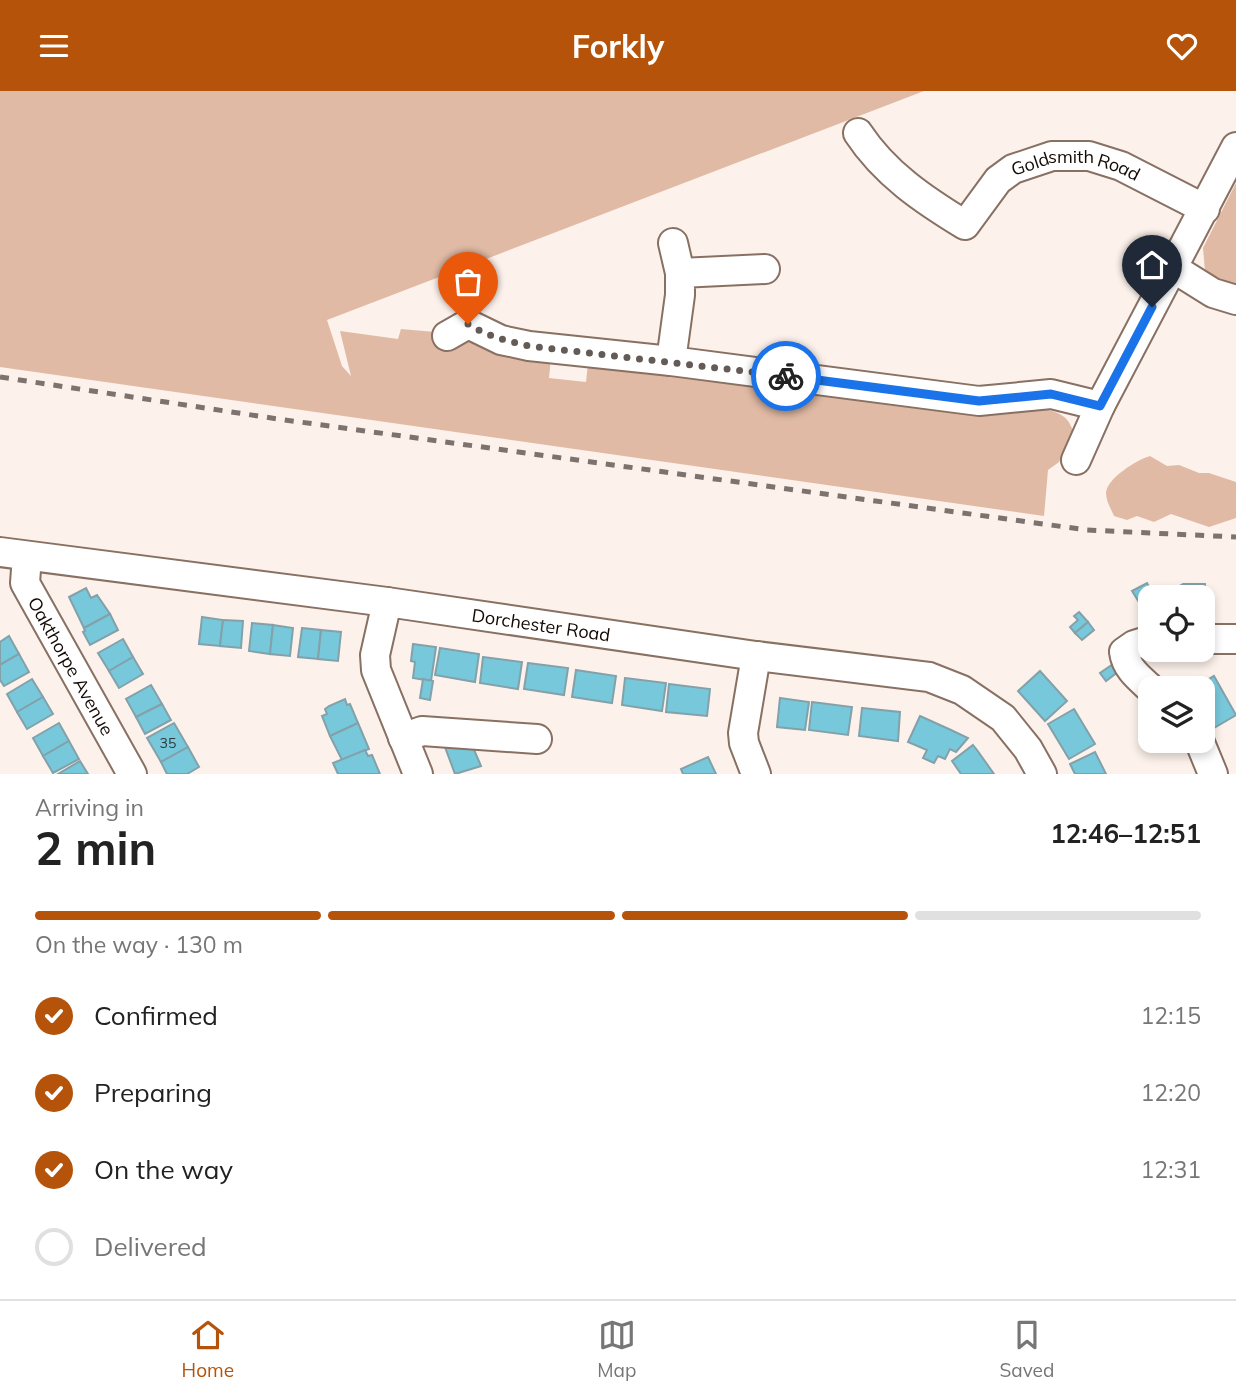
<!DOCTYPE html>
<meta charset="utf-8">
<style>
body{margin:0;font-family:Mulish,sans-serif;background:#f6f6f6;color:#222;height:100vh;display:flex;flex-direction:column;font-size:26px;white-space:nowrap}
*{box-sizing:border-box;margin:0}
p{font-size:23px;color:#767676}
.icon{flex:none;width:38px;height:38px;fill:none;stroke:currentColor;stroke-width:2;stroke-linecap:round;stroke-linejoin:round}
.map{position:relative;height:683px;overflow:hidden}
.panel{display:flex;flex-direction:column;background:#fff;flex:1}
.panel>*{flex:none}
.buttons{position:absolute;left:1138px;top:494px;display:grid;gap:14px}
.buttons a{display:grid;place-items:center;width:77px;height:77px;border-radius:14px;background:#fff;box-shadow:0 4px 10px #0003;font-size:35px}
.pin{position:absolute;display:grid;place-items:center;width:60px;height:60px;color:#fff;margin:-72px -30px;border-radius:50% 50% 50% 0;rotate:-45deg;box-shadow:0 0 7px #0007}
.pin .icon{rotate:45deg}
.courier{position:absolute;display:grid;place-items:center;width:70px;height:70px;margin:-35px;border:5px solid #1a73e8;border-radius:50%;background:#fff;color:#222;box-shadow:0 2px 9px #0007}
.summary em{font-style:normal;font-weight:700}
.summary div{display:flex;flex-direction:column-reverse}
.summary{display:flex;align-items:center;justify-content:space-between;height:119px;padding:0 35px}
h1{font-size:46px;font-weight:700;line-height:52px}
.bar{display:grid;grid-template-columns:repeat(4,1fr);gap:10px 7px;align-content:center;height:84px;padding:0 35px}
.bar i{height:9px;border-radius:5px;background:#e0e0e0}
.bar .selected{background:#b45309}
.bar p{grid-column:span 4}
ol{padding:0 35px;list-style:none}
li{display:flex;align-items:center;gap:21px;height:77px}
li p{margin-inline-start:auto}
li .icon{padding:7px;border-radius:50%;background:#b45309;color:#fff;stroke-width:4}
li:last-child{color:#767676}
li i{width:38px;height:38px;border:4px solid #e0e0e0;border-radius:50%}
header{display:flex;justify-content:space-between;align-items:center;height:91px;padding:0 35px;background:#b45309;color:#fff;font-size:32px;font-weight:700}
.tab-bar{display:flex;justify-content:space-around;align-items:center;height:98px;border-top:2px solid #e0e0e0;background:#fff;font-size:19px;color:#767676}
.tab-bar a{display:grid;justify-items:center;gap:4px}
.tab-bar .selected{color:#b45309}
.map>svg:first-child{display:block}
.green{fill:#e0baa4}
.building{fill:#78c8dc;stroke:#82a1a9;stroke-width:2}
.lines{fill:none;stroke-linecap:round;stroke-linejoin:round}
.minor-casing{stroke:#887062;stroke-width:32}
.minor{stroke:#fff;stroke-width:28}
.rail{stroke:#7d736e;stroke-width:5;stroke-dasharray:9 9;stroke-linecap:butt}
.done{stroke:#645a56;stroke-width:7;stroke-dasharray:0 12.6}
.route{stroke:#1a73e8;stroke-width:9}
.labels{text-anchor:middle;dominant-baseline:central;stroke-width:7;stroke-linejoin:round;paint-order:stroke}
.number-label{font-size:14px;fill:#2c393b}
.street-label{font-size:18px;fill:#120905;stroke:#fff}
</style>
<header><svg class="icon" aria-label="menu" viewBox="0 0 24 24"><path d="M4 6h16M4 12h16M4 18h16"/></svg>Forkly<svg class="icon" aria-label="heart" viewBox="0 0 24 24"><path d="M12 20l-8-8c-3-5 5-10 8-4 3-6 11-1 8 4z"/></svg></header>
<div class="map">
<svg width="1236" height="683" viewBox="0 0 1236 683">
<rect width="100%" height="100%" fill="#fcf1eb"/>
<g class="green">
<path d="M 0,0 L 924,0 L 327,229 L 342,275 L 351,285 L 340,240 L 398,248 L 401,238 L 435,241 L 551,267 L 549,287 L 586,291 L 588,273 L 1044,312 L 1045,318 C 1060,322 1068,325 1073,340 L 1059,371 L 1048,379 L 1044,425 L 0,276 Z"/>
<polygon points="1236,92 1236,196 1205,180 1203,157"/>
<path d="M 1150,365 L 1167,375 L 1179,374 L 1199,382 L 1209,382 L 1236,391 L 1236,427 L 1209,436 L 1171,423 L 1154,431 L 1137,425 L 1127,429 L 1114,425 C 1111,418 1106,410 1106,402 C 1107,387 1137,369 1150,365 Z"/>
</g>
<g class="building">
<polygon points="1147,492 1155,506 1150,506 1150,529 1132,500"/>
<polygon points="1183,493 1205,493 1206,513 1202,513 1202,506 1161,506"/>
<polygon points="86,497 91,507 97,504 110,523 84,537 69,506"/>
<polygon points="1079,521 1088,531 1075,542 1070,536 1078,529 1074,525"/>
<polygon points="110,523 118,539 90,554 83,541 85,540 84,537"/>
<polygon points="202,526 223,529 220,555 199,553"/>
<polygon points="223,529 243,530 241,557 220,555"/>
<polygon points="1088,531 1094,539 1082,549 1075,542"/>
<polygon points="252,532 273,534 270,563 249,560"/>
<polygon points="273,534 293,537 290,565 270,563"/>
<polygon points="302,537 321,539 318,568 298,566"/>
<polygon points="321,539 341,541 338,570 318,568"/>
<polygon points="9,545 19,563 0,574 0,551"/>
<polygon points="123,548 133,566 109,580 98,562"/>
<polygon points="413,553 436,556 431,590 413,587 415,571 411,570"/>
<polygon points="440,557 479,563 475,591 435,584"/>
<polygon points="19,563 29,581 4,595 0,589 0,574"/>
<polygon points="133,566 143,583 119,597 109,580"/>
<polygon points="483,566 522,571 518,598 480,592"/>
<polygon points="528,572 568,577 564,604 524,598"/>
<polygon points="1113,573 1119,580 1106,590 1100,582"/>
<polygon points="576,579 616,585 612,612 572,606"/>
<polygon points="1040,580 1067,610 1045,630 1018,600"/>
<polygon points="1214,585 1236,624 1214,637 1202,618 1202,597 1194,597"/>
<polygon points="625,587 666,592 662,620 622,614"/>
<polygon points="32,588 43,606 17,621 7,603"/>
<polygon points="423,588 433,590 430,609 420,607"/>
<polygon points="669,593 710,598 707,625 666,621"/>
<polygon points="151,594 162,613 136,626 126,608"/>
<polygon points="43,606 53,623 27,638 17,621"/>
<polygon points="780,607 809,611 805,639 777,636"/>
<polygon points="345,608 347,614 350,613 358,632 330,645 322,625 327,623 325,618 329,615"/>
<polygon points="812,611 852,616 848,644 809,639"/>
<polygon points="162,613 171,629 145,643 136,626"/>
<polygon points="862,617 900,621 898,650 859,645"/>
<polygon points="1074,618 1095,653 1069,668 1048,633"/>
<polygon points="920,625 951,639 968,647 956,661 950,658 945,668 938,665 934,672 923,667 927,659 908,651"/>
<polygon points="59,632 69,650 43,665 33,647"/>
<polygon points="174,632 188,656 161,671 147,647"/>
<polygon points="358,632 369,658 342,669 330,645"/>
<polygon points="442,648 472,654 481,675 455,683"/>
<polygon points="69,650 79,668 53,682 43,665"/>
<polygon points="973,654 977,659 994,683 961,683 952,670"/>
<polygon points="188,656 199,676 187,683 167,683 161,671"/>
<polygon points="365,659 368,665 372,664 380,683 338,683 333,672"/>
<polygon points="1095,661 1106,683 1075,683 1070,673"/>
<polygon points="708,666 716,683 683,683 681,678"/>
<polygon points="80,670 88,683 58,683"/>
</g>
<g class="lines">
<defs>
<g id="minor">
<path id="s1" d="M 858,42 C 885,83 924,109 965,134 L 998,89 L 1013,78 L 1052,65 L 1089,65 L 1121,75 L 1205,118"/>
<polyline points="673,152 680,182"/>
<polyline points="1173,177 1213,202 1236,209"/>
<polyline points="447,245 468,233 501,249 529,255 671,270 979,310 1051,303 1100,315"/>
<polyline points="671,270 680,204 680,182 765,178"/>
<polyline points="1076,369 1100,315 1236,56"/>
<path id="s2" d="M 0,461 L 387,511 L 756,565 L 929,586 L 962,599 L 1003,627 L 1028,658 L 1042,683"/>
<path id="s3" d="M 27,465 L 25,492 L 132,683"/>
<polyline points="387,511 375,564 376,579 418,683"/>
<polyline points="1202,548 1236,548"/>
<path d="M 1150,549 L 1134,554 L 1124,561 C 1126,577 1139,587 1150,597"/>
<polyline points="403,647 422,640 537,648"/>
<polyline points="1199,649 1213,683"/>
<polyline points="756,683 744,652 743,642 756,565"/>
</g>
</defs>
<use href="#minor" class="minor-casing"/>
<use href="#minor" class="minor"/>
<polyline class="rail" points="0,286 278,328 1087,439 1236,446"/>
</g>
<g class="lines">
<path class="done" d="M 468,233 C 487,245 507,250 529,255 L 786,285"/>
<polyline class="route" points="786,285 979,310 1051,303 1100,315 1152,216"/>
</g>
<g class="labels">
<g class="number-label">
<text x="168" y="652">35</text>
</g>
<g class="street-label">
<text stroke="none"><textPath href="#s1" startOffset="282">Goldsmith Road</textPath></text>
<text stroke="none"><textPath href="#s2" startOffset="546">Dorchester Road</textPath></text>
<text stroke="none"><textPath href="#s3" startOffset="122">Oakthorpe Avenue</textPath></text>
</g>
</g>
</svg>
<div class="buttons">
<a><svg class="icon" aria-label="locate" viewBox="0 0 24 24"><circle cx="12" cy="12" r="6"/><path d="M12 2v4M12 18v4M2 12h4M18 12h4"/></svg></a>
<a><svg class="icon" aria-label="layers" viewBox="0 0 24 24"><path d="M12 4l9 5-9 5-9-5zM3 14l9 5 9-5"/></svg></a>
</div>
<div class="pin" style="left:468px;top:233px;background:#ea580c"><svg class="icon" aria-label="bag" viewBox="0 0 24 24"><path d="M5 8h14l-1 12H6zM9 8a3 3 0 0 1 6 0"/></svg></div>
<div class="pin" style="left:1152px;top:216px;background:#1f2937"><svg class="icon" aria-label="home" viewBox="0 0 24 24"><path d="M3 11l9-7 9 7M6 9v11h12V9"/></svg></div>
<div class="courier" style="left:786px;top:285px"><svg class="icon" aria-label="bike" viewBox="0 0 24 24"><circle cx="6" cy="16" r="4"/><circle cx="18" cy="16" r="4"/><path d="M6 16l4-8h5l3 8M10 8l3 8H6M13 5h3"/></svg></div>
</div>
<section class="panel">
<div class="summary"><div><h1>2 min</h1><p>Arriving in</p></div><em>12:46–12:51</em></div>
<div class="bar"><i class="selected"></i><i class="selected"></i><i class="selected"></i><i></i><p>On the way · 130 m</p></div>
<ol>
<li><svg class="icon" aria-label="check" viewBox="0 0 24 24"><path d="M5 12l5 5 9-10"/></svg>Confirmed<p>12:15</p></li>
<li><svg class="icon" aria-label="check" viewBox="0 0 24 24"><path d="M5 12l5 5 9-10"/></svg>Preparing<p>12:20</p></li>
<li><svg class="icon" aria-label="check" viewBox="0 0 24 24"><path d="M5 12l5 5 9-10"/></svg>On the way<p>12:31</p></li>
<li><i></i>Delivered</li>
</ol>
</section>
<nav class="tab-bar">
<a class="selected"><svg class="icon" aria-label="home" viewBox="0 0 24 24"><path d="M3 11l9-7 9 7M6 9v11h12V9"/></svg>Home</a>
<a><svg class="icon" aria-label="map" viewBox="0 0 24 24"><path d="M3 6l6-2 6 2 6-2v14l-6 2-6-2-6 2zM9 4v14M15 6v14"/></svg>Map</a>
<a><svg class="icon" aria-label="saved" viewBox="0 0 24 24"><path d="M7 4h10v16l-5-4-5 4z"/></svg>Saved</a>
</nav>
